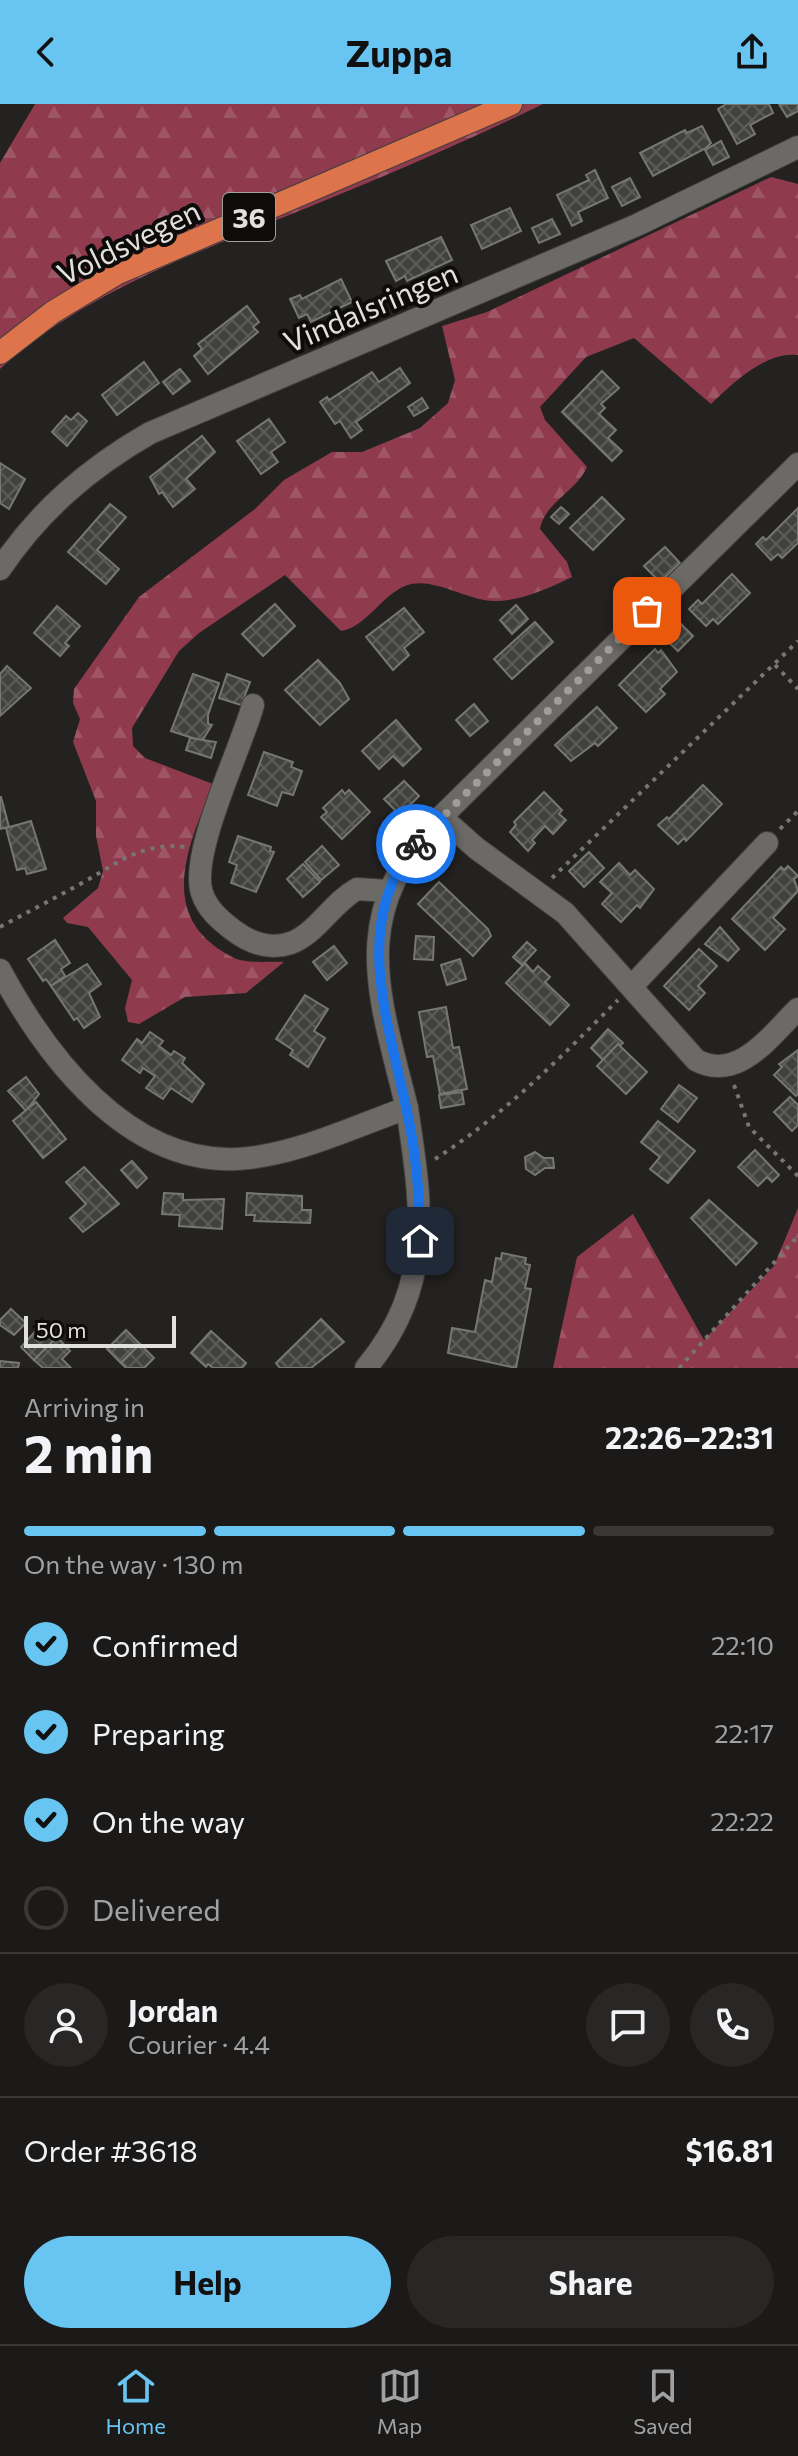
<!DOCTYPE html>
<meta charset="utf-8">
<style>
body{margin:0;font-family:Commissioner,sans-serif;background:#282725;color:#f1f3f6;height:100vh;display:flex;flex-direction:column;font-size:30px;white-space:nowrap}
*{box-sizing:border-box;margin:0}
p{font-size:26px;color:#a0a1a2}
.icon{flex:none;width:44px;height:44px;fill:none;stroke:currentColor;stroke-width:2;stroke-linecap:round;stroke-linejoin:round}
.map{position:relative;height:1264px;overflow:hidden}
.side{display:flex;flex-direction:column;background:#1b1a18;flex:1}
.side>*{flex:none}
.scale{position:absolute;left:24px;bottom:20px;width:152px;box-sizing:border-box;padding-left:8px;border:4px solid #e1e0de;border-top:0;font-size:22px;line-height:28px;white-space:nowrap;color:#e1e0de;-webkit-text-stroke:6px #0d0c0b;paint-order:stroke}
.pin{position:absolute;display:grid;place-items:center;width:68px;height:68px;color:#fff;margin:-34px;border-radius:16px;box-shadow:0 4px 12px #0006}
.courier{position:absolute;display:grid;place-items:center;width:80px;height:80px;margin:-40px;border:6px solid #1a73e8;border-radius:50%;background:#fff;color:#222;box-shadow:0 2px 10px #0007}
.head em{font-style:normal;font-weight:700}
.head div{display:flex;flex-direction:column-reverse}
.head{display:flex;align-items:center;justify-content:space-between;height:136px;padding:0 24px}
h1{font-size:52px;font-weight:700;line-height:60px}
.bar{display:grid;grid-template-columns:repeat(4,1fr);gap:12px 8px;align-content:center;height:96px;padding:0 24px}
.bar i{height:10px;border-radius:6px;background:#393837}
.bar .current{background:#68c4f0}
.bar p{grid-column:span 4}
.line{display:flex;align-items:center;gap:20px;padding:0 24px;border-top:2px solid #393837}
.line div{flex:1}
.round{display:grid;place-items:center;flex:none;width:84px;height:84px;border-radius:42px;background:#282725}
ol{padding:0 24px;list-style:none}
li{display:flex;align-items:center;gap:24px;height:88px}
li p{margin-inline-start:auto}
li .icon{padding:8px;border-radius:50%;background:#68c4f0;color:#111;stroke-width:4}
li:last-child{color:#a0a1a2}
li i{width:44px;height:44px;border:4px solid #393837;border-radius:50%}
.cta{display:flex;gap:16px;margin-top:auto;padding:16px 24px}
.cta a{flex:1;height:92px;border-radius:48px;background:#68c4f0;color:#111;font-size:32px;font-weight:700;line-height:92px;text-align:center}
.cta a+a{background:#282725;color:#f1f3f6}
header{display:flex;justify-content:space-between;align-items:center;height:104px;padding:0 24px;background:#68c4f0;color:#111;font-size:36px;font-weight:700}
.tabs{display:flex;justify-content:space-around;align-items:center;height:112px;border-top:2px solid #393837;background:#1b1a18;font-size:22px;color:#a0a1a2}
.tabs a{display:grid;justify-items:center;gap:4px}
.tabs .current{color:#68c4f0}
.map>svg:first-child{display:block}
.forest{fill:url(#forest-firs)}
.building{fill:url(#building-cross-hatch);stroke:#767673;stroke-width:2}
.lines{fill:none;stroke-linecap:round;stroke-linejoin:round}
.minor-casing{stroke:#403f3d;stroke-width:24}
.trunk-casing{stroke:#403f3d;stroke-width:24}
.path{stroke:#777674;stroke-width:4;stroke-dasharray:4 6;stroke-linecap:butt}
.minor{stroke:#6c6a67;stroke-width:22}
.trunk{stroke:#dd744c;stroke-width:22}
.done{stroke:#9f9e9c;stroke-width:8;stroke-dasharray:0 14.4}
.route{stroke:#1a73e8;stroke-width:10}
.labels{text-anchor:middle;dominant-baseline:central;stroke-width:8;stroke-linejoin:round;paint-order:stroke}
.shield{fill:#0d0c0b;stroke:#a1a09f;stroke-width:2}
.shield-label{font-size:28px;font-weight:bold;fill:#e1e0de}
.street-label{font-size:30px;fill:#e1e0de;stroke:#0d0c0b}
</style>
<header><svg class="icon" aria-label="back" viewBox="0 0 24 24"><path d="M15 5l-7 7 7 7"/></svg>Zuppa<svg class="icon" aria-label="share" viewBox="0 0 24 24"><path d="M12 15V3M7 8l5-5 5 5M5 13v7h14v-7"/></svg></header>
<div class="map">
<svg width="798" height="1264" viewBox="0 0 798 1264">
<defs>
<pattern id="forest-firs" width="22" height="20" patternUnits="userSpaceOnUse" patternTransform="scale(2)"><rect width="22" height="20" fill="#8f3a4d"/><path d="M5 1l3.5 6h-7zM16 11l3.5 6h-7z" fill="#9e5666"/></pattern>
<pattern id="building-cross-hatch" width="8" height="8" patternUnits="userSpaceOnUse" patternTransform="scale(2)"><rect width="8" height="8" fill="#41413e"/><path d="M0 0l8 8M0 8l8-8" fill="none" stroke="#5c5c59"/></pattern>
</defs>
<rect width="100%" height="100%" fill="#242220"/>
<g class="forest">
<path d="M 35,0 L 543,0 C 463,39 381,74 299,107 C 194,150 85,188 0,265 L 0,59 Z"/>
<path d="M 771,73 L 798,80 L 798,251 C 766,247 733,279 711,300 L 634,234 L 586,253 L 540,303 L 545,316 L 587,363 C 576,388 545,398 540,425 L 567,458 L 572,473 C 550,484 520,497 496,497 C 467,498 433,471 405,482 C 381,492 365,524 341,527 L 285,471 L 199,529 L 179,547 L 132,624 L 133,642 L 145,654 L 213,680 C 188,743 154,814 234,854 C 247,860 270,857 284,858 L 246,889 L 185,893 L 139,920 L 128,918 L 125,904 L 132,876 L 88,823 L 67,819 L 63,814 L 98,784 L 103,767 L 96,732 L 96,697 L 73,638 L 80,615 L 73,599 L 74,585 L 139,493 L 255,405 L 284,376 L 332,348 L 362,348 L 420,324 L 448,299 L 455,276 L 442,222 L 487,208 Z"/>
<polygon points="798,1104 798,1264 553,1264 577,1153 633,1110 704,1236 774,1162"/>
</g>
<g class="building">
<polygon points="726,0 769,0 773,9 750,21 755,30 737,40 718,5"/>
<polygon points="779,0 798,0 798,7 787,13"/>
<polygon points="702,22 711,39 706,44 653,72 640,49 685,26 687,29"/>
<polygon points="721,37 729,53 713,61 705,46"/>
<polygon points="595,66 608,94 578,108 582,117 572,122 557,91 589,76 586,71"/>
<polygon points="630,74 640,93 622,102 612,83"/>
<polygon points="510,104 521,127 482,145 471,121"/>
<polygon points="552,115 560,130 539,139 532,124"/>
<polygon points="441,133 452,156 407,177 405,172 396,177 386,157"/>
<polygon points="341,175 352,198 311,218 307,210 299,214 290,195 300,191 302,195"/>
<polygon points="247,202 259,218 253,223 258,228 208,270 194,252 202,245 198,240"/>
<polygon points="144,258 159,279 117,311 102,291"/>
<polygon points="400,264 410,279 356,318 362,326 351,334 340,317 335,320 320,298 327,293 329,296 372,268 379,278"/>
<polygon points="180,265 190,277 173,290 163,278"/>
<polygon points="602,267 619,284 601,300 605,304 599,310 616,326 608,334 622,347 612,357 562,308"/>
<polygon points="422,294 428,304 414,312 408,303"/>
<polygon points="78,309 87,317 67,342 52,328 66,312 71,316"/>
<polygon points="269,315 285,338 271,348 278,358 261,370 237,337"/>
<polygon points="202,332 215,348 186,375 195,385 173,403 162,388 159,390 150,373"/>
<polygon points="0,359 25,375 9,405 0,399"/>
<polygon points="602,393 624,415 593,446 570,424"/>
<polygon points="110,400 126,413 97,446 119,465 106,480 68,448"/>
<polygon points="561,403 569,410 559,420 551,413"/>
<polygon points="798,404 798,439 782,454 778,450 771,456 756,440 763,433 766,436"/>
<polygon points="665,443 680,459 660,478 644,462"/>
<polygon points="732,470 750,489 718,520 713,515 706,522 689,505 698,496 702,500"/>
<polygon points="275,500 295,522 263,552 242,530"/>
<polygon points="516,501 528,515 512,530 500,516"/>
<polygon points="57,502 80,522 65,539 69,542 60,552 34,529"/>
<polygon points="404,504 424,528 404,544 409,551 393,566 366,533"/>
<polygon points="677,516 693,532 678,547 662,532"/>
<polygon points="535,518 553,538 512,575 494,555"/>
<polygon points="655,545 658,549 661,546 677,568 660,585 665,590 646,608 619,581"/>
<polygon points="318,556 340,579 349,595 320,621 285,586"/>
<polygon points="7,562 31,584 0,612 0,570"/>
<polygon points="193,570 219,579 208,611 208,620 212,621 202,637 171,627"/>
<polygon points="227,570 250,578 241,601 219,594"/>
<polygon points="474,600 488,617 470,632 456,616"/>
<polygon points="597,603 617,624 598,642 595,639 571,657 555,641"/>
<polygon points="396,616 421,645 403,662 393,652 379,665 362,647"/>
<polygon points="190,634 216,638 211,654 186,646"/>
<polygon points="264,648 293,658 291,663 302,667 293,691 282,688 277,702 248,691"/>
<polygon points="404,677 419,692 400,711 384,695"/>
<polygon points="703,681 722,700 686,737 684,734 678,740 658,721 667,713 669,715"/>
<polygon points="342,686 345,690 349,686 370,708 342,735 321,713 327,708 323,704"/>
<polygon points="544,688 562,706 559,710 566,716 553,730 545,722 532,736 535,739 528,747 510,728 516,721 514,718"/>
<polygon points="1,693 9,723 0,725 0,693"/>
<polygon points="31,717 46,765 27,770 25,764 17,766 6,724"/>
<polygon points="238,732 271,743 270,747 274,748 256,788 231,779 237,761 229,758"/>
<polygon points="322,742 339,761 321,776 305,758"/>
<polygon points="589,748 604,764 584,783 569,767"/>
<polygon points="619,759 630,771 635,766 654,785 640,804 637,801 621,818 602,800 612,789 600,778"/>
<polygon points="303,760 320,778 303,793 287,775"/>
<polygon points="788,762 798,772 794,775 798,787 773,814 785,825 765,846 732,815 781,763 784,766"/>
<polygon points="439,778 488,825 491,832 473,852 418,800"/>
<polygon points="720,823 739,845 728,857 705,840"/>
<polygon points="416,832 434,833 433,856 414,855"/>
<polygon points="55,836 70,859 61,865 65,872 51,882 46,875 43,877 28,855"/>
<polygon points="527,838 536,846 522,861 513,853"/>
<polygon points="334,842 347,859 327,876 313,858"/>
<polygon points="699,845 717,862 698,882 705,889 689,906 664,882"/>
<polygon points="460,855 466,875 447,881 441,861"/>
<polygon points="525,859 533,868 538,862 550,873 545,878 569,901 550,921 506,879"/>
<polygon points="87,860 101,880 89,889 100,913 84,924 77,914 74,916 51,882"/>
<polygon points="305,891 328,905 314,927 325,934 308,963 290,951 293,946 276,935"/>
<polygon points="446,903 453,944 459,943 467,985 440,990 433,952 427,953 419,908"/>
<polygon points="608,925 623,939 603,956 591,944"/>
<polygon points="150,928 163,937 159,942 171,951 174,947 185,954 182,959 204,980 192,998 171,984 163,995 146,984 155,972 143,964 140,969 122,956 137,935 142,939"/>
<polygon points="618,940 647,968 626,990 597,962"/>
<polygon points="798,946 798,990 796,992 774,971 782,963 779,960"/>
<polygon points="26,973 39,990 26,1007 8,987"/>
<polygon points="679,981 697,994 678,1018 661,1005"/>
<polygon points="462,988 464,1000 441,1004 439,991"/>
<polygon points="790,993 798,1001 798,1021 792,1027 774,1008"/>
<polygon points="36,998 66,1035 43,1054 13,1017"/>
<polygon points="658,1017 695,1047 668,1079 650,1065 660,1053 641,1038"/>
<polygon points="755,1046 779,1071 772,1078 767,1073 758,1082 738,1063"/>
<polygon points="535,1048 544,1054 553,1054 554,1064 545,1064 535,1071 526,1065 525,1053"/>
<polygon points="132,1057 147,1074 137,1084 121,1066"/>
<polygon points="84,1063 119,1100 83,1128 70,1114 86,1100 66,1078"/>
<polygon points="164,1089 183,1090 183,1096 224,1095 222,1125 179,1122 180,1111 162,1110"/>
<polygon points="247,1089 302,1092 302,1106 311,1106 310,1119 254,1117 255,1111 246,1111"/>
<polygon points="709,1096 757,1139 736,1161 691,1114"/>
<polygon points="502,1149 526,1154 525,1160 530,1161 525,1184 531,1185 516,1264 448,1249 452,1224 475,1228 485,1176 492,1178 496,1154 501,1155"/>
<polygon points="11,1205 26,1219 14,1231 0,1221 0,1216"/>
<polygon points="321,1215 344,1238 311,1264 280,1264 276,1259"/>
<polygon points="43,1219 57,1233 34,1256 21,1243"/>
<polygon points="126,1226 140,1240 121,1259 107,1245"/>
<polygon points="211,1227 246,1259 242,1264 213,1264 208,1260 206,1263 191,1249"/>
<polygon points="57,1233 70,1247 62,1255 71,1264 43,1264 34,1256"/>
<polygon points="140,1240 154,1254 144,1264 126,1264 121,1259"/>
<polygon points="0,1257 19,1259 18,1264 0,1264"/>
</g>
<g class="lines">
<defs>
<g id="minor">
<path d="M 0,465 C 40,406 89,364 150,329 L 637,121 L 798,43"/>
<path d="M 253,601 C 241,645 189,750 202,789 C 207,805 220,816 233,826 C 250,839 270,846 291,839 C 317,829 332,799 357,785 L 388,787"/>
<path d="M 441,713 L 476,744 L 565,809 L 696,956 C 738,979 771,931 798,905"/>
<path d="M 0,866 C 46,952 127,1060 237,1055 C 294,1052 353,1023 407,1004 C 378,887 347,809 441,713 L 798,360"/>
<polyline points="632,882 767,739"/>
<path d="M 366,1264 C 435,1181 422,1103 407,1004"/>
</g>
<polyline id="trunk" points="0,249 53,208 116,170 511,0"/>
</defs>
<use href="#minor" class="minor-casing"/>
<use href="#trunk" class="trunk-casing"/>
<g class="path">
<polyline points="775,561 798,585"/>
<polyline points="780,725 798,707"/>
<polyline points="552,774 798,537"/>
<path d="M 0,823 C 28,808 55,794 82,779 C 118,759 142,738 185,743"/>
<polyline points="734,981 749,1023 798,1072"/>
<path d="M 435,1055 C 504,1011 560,954 618,896"/>
<polyline points="679,1264 798,1132"/>
</g>
<use href="#minor" class="minor"/>
<use href="#trunk" class="trunk"/>
</g>
<g class="lines">
<polyline class="done" points="416,740 647,507"/>
<path class="route" d="M 416,740 C 351,818 388,916 406,1003 C 416,1047 420,1092 420,1137"/>
</g>
<g class="labels">
<rect class="shield" x="223" y="89" width="52" height="48" rx="6"/>
<g class="shield-label">
<text x="249" y="113">36</text>
</g>
<g class="street-label">
<text transform="translate(128 137) rotate(-26)">Voldsvegen</text>
<text transform="translate(370 202) rotate(-23)">Vindalsringen</text>
</g>
</g>
</svg>
<div class="scale">50 m</div>
<div class="pin" style="left:647px;top:507px;background:#ea580c"><svg class="icon" aria-label="bag" viewBox="0 0 24 24"><path d="M5 8h14l-1 12H6zM9 8a3 3 0 0 1 6 0"/></svg></div>
<div class="pin" style="left:420px;top:1137px;background:#1f2937"><svg class="icon" aria-label="home" viewBox="0 0 24 24"><path d="M3 11l9-7 9 7M6 9v11h12V9"/></svg></div>
<div class="courier" style="left:416px;top:740px"><svg class="icon" aria-label="bike" viewBox="0 0 24 24"><circle cx="6" cy="16" r="4"/><circle cx="18" cy="16" r="4"/><path d="M6 16l4-8h5l3 8M10 8l3 8H6M13 5h3"/></svg></div>
</div>
<section class="side">
<div class="head"><div><h1>2 min</h1><p>Arriving in</p></div><em>22:26–22:31</em></div>
<div class="bar"><i class="current"></i><i class="current"></i><i class="current"></i><i></i><p>On the way · 130 m</p></div>
<ol>
<li><svg class="icon" aria-label="check" viewBox="0 0 24 24"><path d="M5 12l5 5 9-10"/></svg>Confirmed<p>22:10</p></li>
<li><svg class="icon" aria-label="check" viewBox="0 0 24 24"><path d="M5 12l5 5 9-10"/></svg>Preparing<p>22:17</p></li>
<li><svg class="icon" aria-label="check" viewBox="0 0 24 24"><path d="M5 12l5 5 9-10"/></svg>On the way<p>22:22</p></li>
<li><i></i>Delivered</li>
</ol>
<div class="line" style="height:144px"><a class="round"><svg class="icon" aria-label="person" viewBox="0 0 24 24"><circle cx="12" cy="8" r="4"/><path d="M4 21q1-7 8-7t8 7"/></svg></a><div><b>Jordan</b><p>Courier · 4.4</p></div><a class="round"><svg class="icon" aria-label="chat" viewBox="0 0 24 24"><path d="M4 5h16v11H9l-5 4z"/></svg></a><a class="round"><svg class="icon" aria-label="phone" viewBox="0 0 24 24"><path d="M5 4h4l2 5-3 2q2 4 5 5l2-3 5 2v4C11 20 4 13 5 4z"/></svg></a></div>
<div class="line" style="height:104px"><div>Order #3618</div><b>$16.81</b></div>
<div class="cta"><a>Help</a><a>Share</a></div>
</section>
<nav class="tabs">
<a class="current"><svg class="icon" aria-label="home" viewBox="0 0 24 24"><path d="M3 11l9-7 9 7M6 9v11h12V9"/></svg>Home</a>
<a><svg class="icon" aria-label="map" viewBox="0 0 24 24"><path d="M3 6l6-2 6 2 6-2v14l-6 2-6-2-6 2zM9 4v14M15 6v14"/></svg>Map</a>
<a><svg class="icon" aria-label="saved" viewBox="0 0 24 24"><path d="M7 4h10v16l-5-4-5 4z"/></svg>Saved</a>
</nav>
